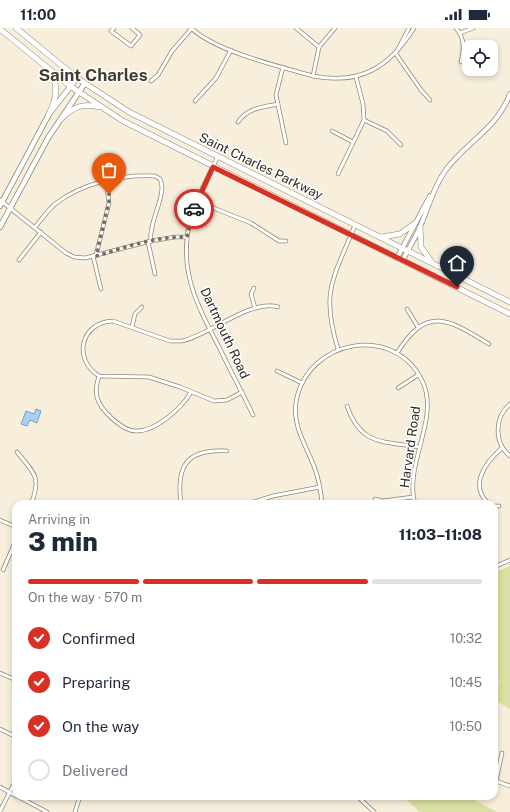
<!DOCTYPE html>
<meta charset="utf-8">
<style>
body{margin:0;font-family:"Public Sans",sans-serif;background:#f6f6f7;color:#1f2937;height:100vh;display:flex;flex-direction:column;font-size:15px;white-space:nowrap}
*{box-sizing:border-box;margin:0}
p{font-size:13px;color:#747a83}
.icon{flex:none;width:22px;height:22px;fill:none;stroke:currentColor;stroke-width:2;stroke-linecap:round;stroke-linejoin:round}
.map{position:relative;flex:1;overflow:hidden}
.sheet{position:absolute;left:12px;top:472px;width:486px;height:300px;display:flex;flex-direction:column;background:#fff;border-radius:12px;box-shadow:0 2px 6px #0003}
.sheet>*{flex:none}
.controls{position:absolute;left:462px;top:12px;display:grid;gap:8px}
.controls a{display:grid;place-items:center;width:36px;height:36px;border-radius:8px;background:#fff;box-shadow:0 2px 6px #0003;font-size:20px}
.pin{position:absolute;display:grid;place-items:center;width:34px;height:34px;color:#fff;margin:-41px -17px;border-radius:50% 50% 50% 0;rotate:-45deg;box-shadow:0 0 4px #0007}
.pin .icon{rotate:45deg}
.courier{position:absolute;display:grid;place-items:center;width:40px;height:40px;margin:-20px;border:3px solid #d93025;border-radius:50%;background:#fff;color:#222;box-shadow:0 1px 5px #0007}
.overview em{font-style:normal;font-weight:800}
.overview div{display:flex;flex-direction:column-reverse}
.overview{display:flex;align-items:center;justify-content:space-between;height:68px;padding:0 16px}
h1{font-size:26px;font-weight:800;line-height:30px}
.bar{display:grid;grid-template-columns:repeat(4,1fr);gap:6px 4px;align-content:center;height:48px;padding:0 16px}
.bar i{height:5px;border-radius:3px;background:#e0e1e3}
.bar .active{background:#d93025}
.bar p{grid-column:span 4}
ol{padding:0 16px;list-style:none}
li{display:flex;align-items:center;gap:12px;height:44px}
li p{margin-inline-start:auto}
li .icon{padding:4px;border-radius:50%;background:#d93025;color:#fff;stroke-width:4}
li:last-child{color:#747a83}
li i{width:22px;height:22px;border:2px solid #e0e1e3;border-radius:50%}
.status{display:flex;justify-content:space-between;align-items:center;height:28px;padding:0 20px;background:#fff;direction:ltr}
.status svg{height:11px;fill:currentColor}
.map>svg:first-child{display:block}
.green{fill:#dae0a1}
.water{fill:#a7d0f7;stroke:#829eb7}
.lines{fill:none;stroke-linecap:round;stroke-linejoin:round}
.minor-casing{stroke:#8f8877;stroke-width:4.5}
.tertiary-casing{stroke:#8f8877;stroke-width:5.5}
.secondary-casing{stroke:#8f8877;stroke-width:6}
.primary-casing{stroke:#8f8877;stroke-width:6}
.minor{stroke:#fff;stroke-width:3}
.tertiary{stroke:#fff;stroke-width:4}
.secondary{stroke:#fff;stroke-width:4.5}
.primary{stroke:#fff;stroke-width:5}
.done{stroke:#736f63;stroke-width:4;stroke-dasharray:0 7.2}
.route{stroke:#d93025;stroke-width:5}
.labels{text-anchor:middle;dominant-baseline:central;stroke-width:3;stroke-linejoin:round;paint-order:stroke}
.street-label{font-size:13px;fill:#2c2a22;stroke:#fff}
.district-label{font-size:17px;font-weight:bold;fill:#433d2e;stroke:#fff}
</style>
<div class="status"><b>11:00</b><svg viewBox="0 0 49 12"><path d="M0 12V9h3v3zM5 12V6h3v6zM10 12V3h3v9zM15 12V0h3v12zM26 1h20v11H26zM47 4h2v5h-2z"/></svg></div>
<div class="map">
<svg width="510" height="784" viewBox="0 0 510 784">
<rect width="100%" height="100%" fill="#f7efdc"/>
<g class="green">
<polygon points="510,538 510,681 496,673 499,652 494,637 494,545"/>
<polygon points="402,768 467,768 497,784 420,784"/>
</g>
<polygon class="water" points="36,381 41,383 37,395 30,392 27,398 21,396 26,383 34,386"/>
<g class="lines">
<defs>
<g id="minor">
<polyline points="114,0 111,3 131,18 140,7 132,0"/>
<path d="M 191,0 C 217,24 278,38 313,48 C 360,57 389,40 414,0"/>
<polyline points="296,0 319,19"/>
<path d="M 456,0 C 465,10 464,22 461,34"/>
<polyline points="460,5 473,0"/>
<polyline points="397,23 409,0"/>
<polyline points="396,26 421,62 430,72"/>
<polyline points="283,39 276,67 286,115"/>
<polyline points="313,48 319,19 335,0"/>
<polyline points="151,53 158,47 172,23 192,0"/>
<polyline points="195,73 216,50 231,22"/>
<polyline points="364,92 387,103 401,117"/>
<path d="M 238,94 C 248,80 262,79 278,76"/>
<polyline points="332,103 353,114"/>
<path d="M 218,128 C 208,149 196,170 190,192 C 178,242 197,277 219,319 C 230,342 242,364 253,387"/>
<polyline points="338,146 364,92 363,76 356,49"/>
<polyline points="0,172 66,225 74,229 85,230 151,213 175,209 187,209"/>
<polyline points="196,173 251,195 279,213 286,213"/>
<path d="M 35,199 C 41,192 48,182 55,176 C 82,155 122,146 155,148 L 160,151 C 168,166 148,194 151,213"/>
<polyline points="148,214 155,246"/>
<polyline points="96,227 109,175 106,153"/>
<polyline points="93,228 101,261"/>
<polyline points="19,232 41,204"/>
<polyline points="254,260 251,266 255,280"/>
<polyline points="407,281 418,299"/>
<polyline points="132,299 135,286 142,279"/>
<path d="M 338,321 C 320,262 334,250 355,197"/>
<path d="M 397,325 C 427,277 448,291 489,316"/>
<polyline points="277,343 302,355"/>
<path d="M 99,348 C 97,354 95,362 97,369 C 100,382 123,404 137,403 C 156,403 182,380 191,364"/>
<polyline points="398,360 418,347"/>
<path d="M 242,364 L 227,372 L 214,373 L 180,359 L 149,349 L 99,348 C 72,331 81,294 113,293 L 170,313 L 182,313 C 210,307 250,271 278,279"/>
<path d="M 510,376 C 494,390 494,415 510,428"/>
<path d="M 347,378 C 361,418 383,413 420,419"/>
<path d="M 17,424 C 34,445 42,449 31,476"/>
<polyline points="375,471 383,473 413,469"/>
<path d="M 181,476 C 176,438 186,421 227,423"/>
<polyline points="247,476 273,468 320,459"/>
<path d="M 322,476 C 321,464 319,452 315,441 C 307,419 292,398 296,374 C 307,310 398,294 424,357 C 438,393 404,438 415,476"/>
<path d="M 489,476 C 468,457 486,434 502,420"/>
<polyline points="494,478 499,478"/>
<polyline points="0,492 16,499"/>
<polyline points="494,539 510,532"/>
<polyline points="3,542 16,512"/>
<polyline points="0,645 16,652"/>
<polyline points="0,701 16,709"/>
<polyline points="496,753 502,725"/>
<polyline points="496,753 510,758"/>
<polyline points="0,759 16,768"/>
<polyline points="17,768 47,784"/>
<polyline points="357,768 374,784"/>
<polyline points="0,783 16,752"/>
<polyline points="75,784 80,768"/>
</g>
<g id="tertiary">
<polyline points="397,230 430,168"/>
<path d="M 403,232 C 408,221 415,211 420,199 C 428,181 433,160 445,143 C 467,113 496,102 510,66"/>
</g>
<g id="secondary">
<polyline points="0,178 49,86 77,50"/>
<polyline points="0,199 48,110 85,55"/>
</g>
<g id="primary">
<polyline points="16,0 77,50 129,84 510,274"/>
<polyline points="0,1 70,58 123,93 510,286"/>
<path d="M 49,86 C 56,71 60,58 49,43"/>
<path d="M 61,91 C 73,79 82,75 99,79"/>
<polyline points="420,199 421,219 431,233"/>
<polyline points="381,209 400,206 414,196"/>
</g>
</defs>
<use href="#minor" class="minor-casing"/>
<use href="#tertiary" class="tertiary-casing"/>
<use href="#secondary" class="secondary-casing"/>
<use href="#primary" class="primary-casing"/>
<use href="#minor" class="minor"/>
<use href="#tertiary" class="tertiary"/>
<use href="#secondary" class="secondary"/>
<use href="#primary" class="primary"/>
</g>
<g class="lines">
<path class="done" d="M 109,166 L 109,174 L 96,228 C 126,219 156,208 187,209 L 194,181"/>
<polyline class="route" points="194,181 213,139 457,259"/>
</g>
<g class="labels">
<g class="street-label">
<text transform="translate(261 138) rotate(26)">Saint Charles Parkway</text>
<text transform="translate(225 305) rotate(65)">Dartmouth Road</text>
<text transform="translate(410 419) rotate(-82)">Harvard Road</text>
</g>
<g class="district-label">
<text x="93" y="47">Saint Charles</text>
</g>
</g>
</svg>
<div class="controls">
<a><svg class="icon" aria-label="locate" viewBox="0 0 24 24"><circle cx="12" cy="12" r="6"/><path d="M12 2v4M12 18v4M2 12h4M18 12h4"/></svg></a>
</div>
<div class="pin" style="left:109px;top:166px;background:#ea580c"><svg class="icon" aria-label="bag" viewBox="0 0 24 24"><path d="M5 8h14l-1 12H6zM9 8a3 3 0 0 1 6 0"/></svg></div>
<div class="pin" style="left:457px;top:259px;background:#1f2937"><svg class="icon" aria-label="home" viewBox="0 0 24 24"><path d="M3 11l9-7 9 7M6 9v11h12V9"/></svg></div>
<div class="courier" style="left:194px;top:181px"><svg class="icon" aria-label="car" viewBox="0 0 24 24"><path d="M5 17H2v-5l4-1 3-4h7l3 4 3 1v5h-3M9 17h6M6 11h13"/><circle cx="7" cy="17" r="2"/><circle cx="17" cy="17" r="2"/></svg></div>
<section class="sheet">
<div class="overview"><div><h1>3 min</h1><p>Arriving in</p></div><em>11:03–11:08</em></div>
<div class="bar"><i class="active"></i><i class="active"></i><i class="active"></i><i></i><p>On the way · 570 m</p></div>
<ol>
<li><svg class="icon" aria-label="check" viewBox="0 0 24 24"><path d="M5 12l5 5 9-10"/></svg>Confirmed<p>10:32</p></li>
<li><svg class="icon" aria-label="check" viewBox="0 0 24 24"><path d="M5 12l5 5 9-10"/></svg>Preparing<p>10:45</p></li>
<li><svg class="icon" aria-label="check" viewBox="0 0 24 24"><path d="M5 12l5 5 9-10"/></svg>On the way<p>10:50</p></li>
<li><i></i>Delivered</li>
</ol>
</section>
</div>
